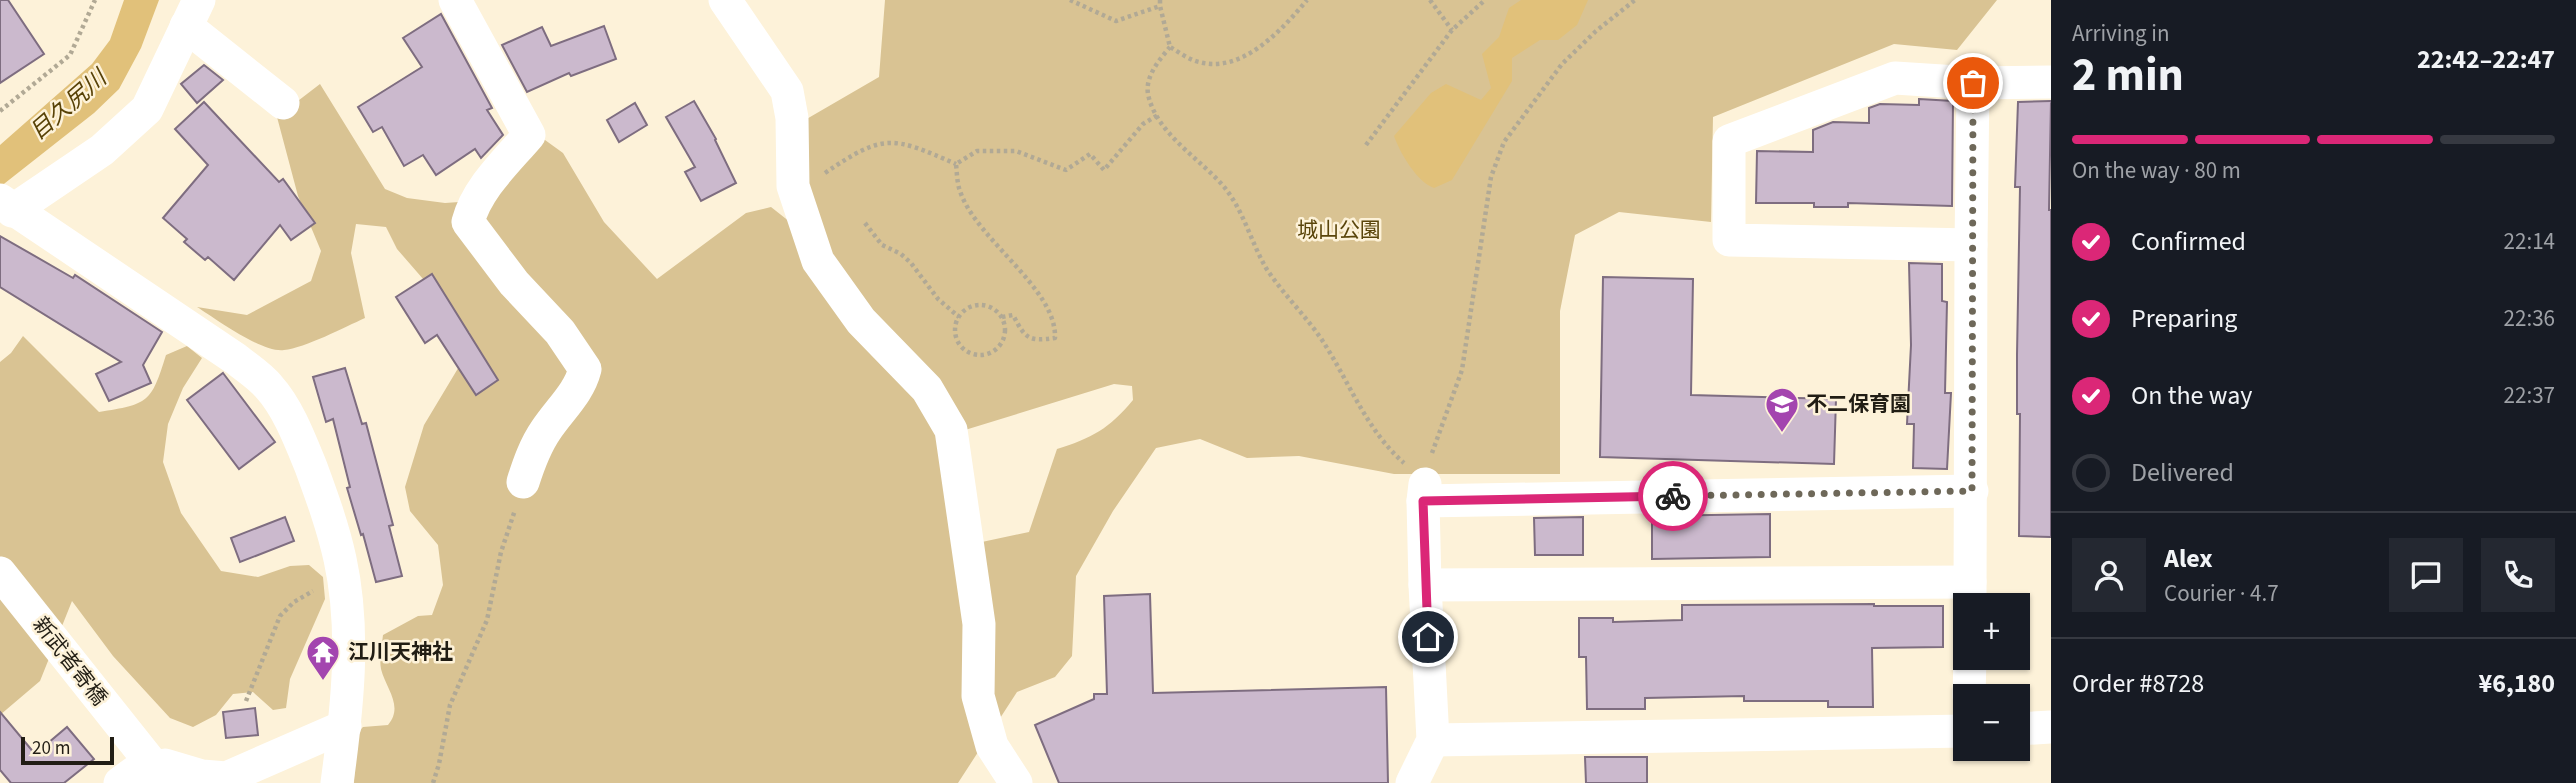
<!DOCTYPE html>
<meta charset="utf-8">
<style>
body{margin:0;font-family:"Source Sans 3","Noto Sans JP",sans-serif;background:#242831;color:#f1f3f6;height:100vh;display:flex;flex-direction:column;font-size:26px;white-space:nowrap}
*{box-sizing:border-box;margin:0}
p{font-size:23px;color:#9ea1a6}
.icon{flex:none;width:38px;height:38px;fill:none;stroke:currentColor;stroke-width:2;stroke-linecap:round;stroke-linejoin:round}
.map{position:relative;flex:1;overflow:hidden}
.panel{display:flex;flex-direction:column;background:#171b24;width:525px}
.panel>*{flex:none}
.buttons{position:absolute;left:1953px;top:593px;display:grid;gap:14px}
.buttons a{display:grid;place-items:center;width:77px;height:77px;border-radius:0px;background:#171b24;box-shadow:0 2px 5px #0004;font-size:35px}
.scale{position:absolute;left:21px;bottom:18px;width:93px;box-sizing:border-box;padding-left:7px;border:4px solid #211d14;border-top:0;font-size:19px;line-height:24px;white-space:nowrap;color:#211d14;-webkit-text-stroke:5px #fdf2d9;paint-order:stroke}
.pin{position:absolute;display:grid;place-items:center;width:60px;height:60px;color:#fff;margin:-30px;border:4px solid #fff;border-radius:50%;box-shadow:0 2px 7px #0007}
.courier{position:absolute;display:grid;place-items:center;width:70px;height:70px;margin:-35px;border:5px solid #db2777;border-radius:50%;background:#fff;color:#222;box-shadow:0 2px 9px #0007}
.head em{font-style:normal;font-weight:700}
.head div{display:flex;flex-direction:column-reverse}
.head{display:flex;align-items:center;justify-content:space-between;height:119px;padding:0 21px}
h1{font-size:46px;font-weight:700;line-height:52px}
.bar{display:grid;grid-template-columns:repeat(4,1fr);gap:10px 7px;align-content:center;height:84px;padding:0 21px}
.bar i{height:9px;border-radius:5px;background:#363941}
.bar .active{background:#db2777}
.bar p{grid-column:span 4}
.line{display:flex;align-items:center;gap:18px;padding:0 21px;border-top:2px solid #363941}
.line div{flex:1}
.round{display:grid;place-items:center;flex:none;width:74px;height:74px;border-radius:0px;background:#242831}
ol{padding:0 21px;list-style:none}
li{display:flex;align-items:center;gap:21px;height:77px}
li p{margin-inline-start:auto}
li .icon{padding:7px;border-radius:50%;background:#db2777;color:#fff;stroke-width:4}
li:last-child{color:#9ea1a6}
li i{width:38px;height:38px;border:4px solid #363941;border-radius:50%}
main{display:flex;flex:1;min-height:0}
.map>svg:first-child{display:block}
.green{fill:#d9c393;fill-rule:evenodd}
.water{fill:#e1c17a}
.building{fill:#cbb9cd;stroke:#7e6d80;stroke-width:2}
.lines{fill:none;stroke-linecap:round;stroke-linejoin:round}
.path{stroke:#b1a995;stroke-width:4.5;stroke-dasharray:3.5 3.5;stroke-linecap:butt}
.minor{stroke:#fff;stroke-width:33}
.done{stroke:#6e6859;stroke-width:7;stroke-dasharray:0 12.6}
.route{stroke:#db2777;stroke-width:9}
.labels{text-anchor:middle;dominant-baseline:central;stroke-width:5;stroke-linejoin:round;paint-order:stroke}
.park-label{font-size:21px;fill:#5a450b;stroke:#fdf2d9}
.poi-label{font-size:21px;font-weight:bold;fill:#211d14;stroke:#fdf2d9;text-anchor:start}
.street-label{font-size:21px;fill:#211d14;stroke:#fdf2d9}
.water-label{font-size:23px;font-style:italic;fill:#584207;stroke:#fdf2d9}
</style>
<main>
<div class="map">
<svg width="2051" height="783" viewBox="0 0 2051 783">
<rect width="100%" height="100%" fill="#fdf2d9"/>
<g class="green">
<path d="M 885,0 L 1997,0 L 1957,50 L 1894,44 L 1713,117 L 1711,222 L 1619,212 L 1575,235 L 1560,311 L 1560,474 L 1394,474 L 1299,456 L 1247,458 L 1200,439 L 1156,448 L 1113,511 L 1076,576 L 1072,656 L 1055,677 L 1017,692 L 958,783 L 354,783 L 356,734 L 363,727 L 388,725 C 404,706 386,689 381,669 C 379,659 382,645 383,635 L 418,616 L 432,615 L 443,585 L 438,545 L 410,511 L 405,487 L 424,425 L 466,355 L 470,333 L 397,249 L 386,227 L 356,224 L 351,253 L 365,318 C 345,327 305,348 284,350 C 262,353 216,319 197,307 L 247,315 L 311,281 L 321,251 L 298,196 L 277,117 L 320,84 L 385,189 L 407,198 L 445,203 L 473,201 L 523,150 L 545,140 L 563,153 L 604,222 L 657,279 L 746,213 L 771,207 L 809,237 L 818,241 L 798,124 L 879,77 ZM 1114,384 L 1132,386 L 1133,400 C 1109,429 1092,438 1057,449 L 1029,532 L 954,548 L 965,430 Z"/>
<path d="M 23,336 L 99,412 C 149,404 151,403 166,355 L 187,346 L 202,358 L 183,388 L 168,424 L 163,462 L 181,513 L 221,571 L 258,577 L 290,566 L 309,565 L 323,577 L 325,599 L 290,679 L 286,708 L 273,710 L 253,692 L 233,694 L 216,715 L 193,727 L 170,718 L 113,656 L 72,601 L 40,681 L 0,715 L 0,362 L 11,353 Z"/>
</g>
<g class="water">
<polygon points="124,0 159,0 141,48 119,89 94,113 0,187 0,145 92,64 110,40"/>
<path d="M 1521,0 L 1588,0 L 1577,25 L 1558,40 L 1540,40 L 1512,58 L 1512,81 L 1452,180 L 1434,188 C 1417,182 1400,153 1394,136 L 1431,93 L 1446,84 L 1481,100 L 1491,88 L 1482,54 L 1499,37 L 1509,8 Z"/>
</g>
<g class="building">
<polygon points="0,0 8,0 44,54 0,83"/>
<polygon points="441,14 492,108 487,110 503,135 481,158 475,149 436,175 423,155 404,166 382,127 373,132 358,107 422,67 403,38"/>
<polygon points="604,26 616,59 571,76 569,73 527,92 502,45 542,27 551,46"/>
<polygon points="204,65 223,80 197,103 181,84"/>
<polygon points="1919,99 1953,101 1952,206 1848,203 1848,207 1814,207 1814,203 1756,203 1757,151 1813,152 1813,130 1833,122 1869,123 1869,108 1880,104 1919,105"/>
<polygon points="694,101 716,139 715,140 736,183 701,201 685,172 695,167 666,117"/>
<polygon points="2051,101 2049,210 2051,210 2051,537 2019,536 2020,414 2017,414 2017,355 2020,187 2015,187 2018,102"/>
<polygon points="204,102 279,182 283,179 315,223 291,240 280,225 234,280 208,257 205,260 184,242 187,239 163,218 208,165 175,129"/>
<polygon points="635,103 647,125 619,142 607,120"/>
<polygon points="0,236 73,278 75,275 162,332 143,365 151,383 109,401 96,374 121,362 0,287"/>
<polygon points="1909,263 1942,264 1942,301 1947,302 1945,393 1951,393 1947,469 1913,468 1914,424 1907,424 1911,345"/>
<polygon points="432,274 498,380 476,395 437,335 425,343 396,297"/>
<polygon points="1603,277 1693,279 1691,395 1836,399 1834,464 1600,457"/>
<polygon points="345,368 362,424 366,423 393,525 389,526 402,576 376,582 363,534 361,535 347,488 350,487 333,419 326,422 313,377"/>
<polygon points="223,373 275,442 239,469 187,400"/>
<polygon points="1770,514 1770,557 1652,559 1652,516"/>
<polygon points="285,517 294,541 240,562 231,538"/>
<polygon points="1583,517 1583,555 1535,555 1534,518"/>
<polygon points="1150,594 1153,693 1386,687 1388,783 1059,783 1035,725 1094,699 1094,694 1107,694 1104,596"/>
<polygon points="1874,604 1874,606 1943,606 1943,647 1872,648 1873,707 1828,707 1828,701 1744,701 1744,696 1645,698 1645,709 1587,709 1586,657 1579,657 1579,618 1613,618 1613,622 1682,620 1682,605"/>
<polygon points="255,708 258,735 226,738 223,712"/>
<polygon points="0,712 35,754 67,727 94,759 64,783 11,783 0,770"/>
<polygon points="1585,757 1647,757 1647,783 1586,783"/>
</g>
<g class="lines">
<g class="path">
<polyline points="1070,0 1116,21 1160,6"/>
<path d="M 1160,0 L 1160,6 L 1170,47 C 1179,52 1189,60 1199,62 C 1242,74 1282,30 1307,0"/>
<polyline points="1430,0 1452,30"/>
<path d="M 1170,47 C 1160,59 1145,76 1148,94 C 1156,134 1201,159 1225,188 C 1244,212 1251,242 1266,268 C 1283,294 1305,315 1322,340 C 1349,381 1366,430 1404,463"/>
<polyline points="0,111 70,55 95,0"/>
<polyline points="1366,145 1452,30 1485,0"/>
<path d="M 825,173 C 884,133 892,136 956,164"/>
<polyline points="865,223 882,245 901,254 911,263 938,299 959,317"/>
<circle cx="980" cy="330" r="25"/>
<path d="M 1002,317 L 1013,315 C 1025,338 1028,342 1055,338 C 1057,288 976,240 960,191 C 957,183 957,173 956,164 L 977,151 L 1016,151 L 1066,170 L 1090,154 L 1104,170 L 1143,124 L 1158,115"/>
<polyline points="1432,453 1462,370 1491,177 1504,142 1562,64 1596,31 1635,0"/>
<polyline points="246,701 280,616 294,602 313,591"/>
<polyline points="433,783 439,764 450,705 487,620 501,552 515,510"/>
</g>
<g class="minor">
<path d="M 455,0 L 529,135 C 507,161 477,188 468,222 L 514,283 L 560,332 L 585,369 C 579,393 560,409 546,430 C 535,446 529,463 523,482"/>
<polyline points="725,0 787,91 792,118 793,186 818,261 861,321 927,389 951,430 979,624 978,696 992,746 1016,783"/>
<polyline points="186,26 283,103"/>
<path d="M 0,200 L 236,359 C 247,368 260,376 269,387 C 288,408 300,440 311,467 C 322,497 333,527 340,559 C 356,632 347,710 337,783"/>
<polyline points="12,211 102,150 147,109 199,0"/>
<polyline points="1971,245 1973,83"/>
<polyline points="1423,501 1972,491"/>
<polyline points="0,573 167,783"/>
<polyline points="1425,585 1970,582"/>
<polyline points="1970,606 1971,245 1729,240 1729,141 1895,78 1973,83 2051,82"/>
<polyline points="1969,696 1970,658"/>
<polyline points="2018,729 2051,727"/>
<polyline points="1433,740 1965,731"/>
<polyline points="120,783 135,772 165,765 202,776 226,778 345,726"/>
<polyline points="1412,783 1433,740 1425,585 1423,501 1425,484"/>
</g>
</g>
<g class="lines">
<polyline class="done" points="1673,496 1972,491 1973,83"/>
<polyline class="route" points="1428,637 1423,501 1673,496"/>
</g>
<defs>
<symbol id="school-pin" viewBox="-11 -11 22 30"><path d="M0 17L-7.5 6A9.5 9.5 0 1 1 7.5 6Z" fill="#a345af" stroke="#fdf2d9"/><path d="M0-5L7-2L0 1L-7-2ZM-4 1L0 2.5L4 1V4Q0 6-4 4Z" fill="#fff"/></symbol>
<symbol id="temple-pin" viewBox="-11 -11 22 30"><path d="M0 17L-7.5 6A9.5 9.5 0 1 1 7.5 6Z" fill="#a345af" stroke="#fdf2d9"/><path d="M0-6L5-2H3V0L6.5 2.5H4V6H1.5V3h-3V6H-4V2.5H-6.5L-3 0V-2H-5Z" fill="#fff"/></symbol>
</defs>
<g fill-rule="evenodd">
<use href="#school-pin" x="1763" y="385" width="38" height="52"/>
<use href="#temple-pin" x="304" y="633" width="38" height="52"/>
</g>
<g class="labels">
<g class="park-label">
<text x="1339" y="230">城山公園</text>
</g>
<g class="poi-label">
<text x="1806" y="404">不二保育園</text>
<text x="348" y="652">江川天神社</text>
</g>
<g class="street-label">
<text transform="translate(70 661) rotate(52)">新武者寄橋</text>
</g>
<g class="water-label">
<text transform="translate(68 105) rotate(-41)">目久尻川</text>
</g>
</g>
</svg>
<div class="buttons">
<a>+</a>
<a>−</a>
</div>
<div class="scale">20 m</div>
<div class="pin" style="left:1973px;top:83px;background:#ea580c"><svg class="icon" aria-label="bag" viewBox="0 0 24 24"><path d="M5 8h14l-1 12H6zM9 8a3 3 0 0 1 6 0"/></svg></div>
<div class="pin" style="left:1428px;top:637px;background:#1f2937"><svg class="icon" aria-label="home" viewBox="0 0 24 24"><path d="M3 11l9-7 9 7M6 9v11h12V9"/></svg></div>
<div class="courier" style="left:1673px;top:496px"><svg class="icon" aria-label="bike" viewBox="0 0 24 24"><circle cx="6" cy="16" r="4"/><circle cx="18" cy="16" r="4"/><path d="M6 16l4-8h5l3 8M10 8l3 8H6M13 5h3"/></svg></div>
</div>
<section class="panel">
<div class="head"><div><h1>2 min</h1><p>Arriving in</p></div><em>22:42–22:47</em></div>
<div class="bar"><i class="active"></i><i class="active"></i><i class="active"></i><i></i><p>On the way · 80 m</p></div>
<ol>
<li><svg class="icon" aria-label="check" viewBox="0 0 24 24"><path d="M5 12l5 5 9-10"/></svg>Confirmed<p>22:14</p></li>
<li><svg class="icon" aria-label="check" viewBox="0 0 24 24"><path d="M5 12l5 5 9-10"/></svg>Preparing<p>22:36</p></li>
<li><svg class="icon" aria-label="check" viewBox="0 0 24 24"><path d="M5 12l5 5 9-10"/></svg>On the way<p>22:37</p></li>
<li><i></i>Delivered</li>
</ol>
<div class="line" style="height:126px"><a class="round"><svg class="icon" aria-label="person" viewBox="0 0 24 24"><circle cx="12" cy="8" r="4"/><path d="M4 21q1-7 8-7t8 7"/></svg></a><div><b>Alex</b><p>Courier · 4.7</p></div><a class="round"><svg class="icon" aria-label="chat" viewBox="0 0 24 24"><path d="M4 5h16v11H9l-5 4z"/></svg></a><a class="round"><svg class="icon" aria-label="phone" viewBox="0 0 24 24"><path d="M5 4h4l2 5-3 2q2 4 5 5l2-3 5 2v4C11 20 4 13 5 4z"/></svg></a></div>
<div class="line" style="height:91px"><div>Order #8728</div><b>¥6,180</b></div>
</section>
</main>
